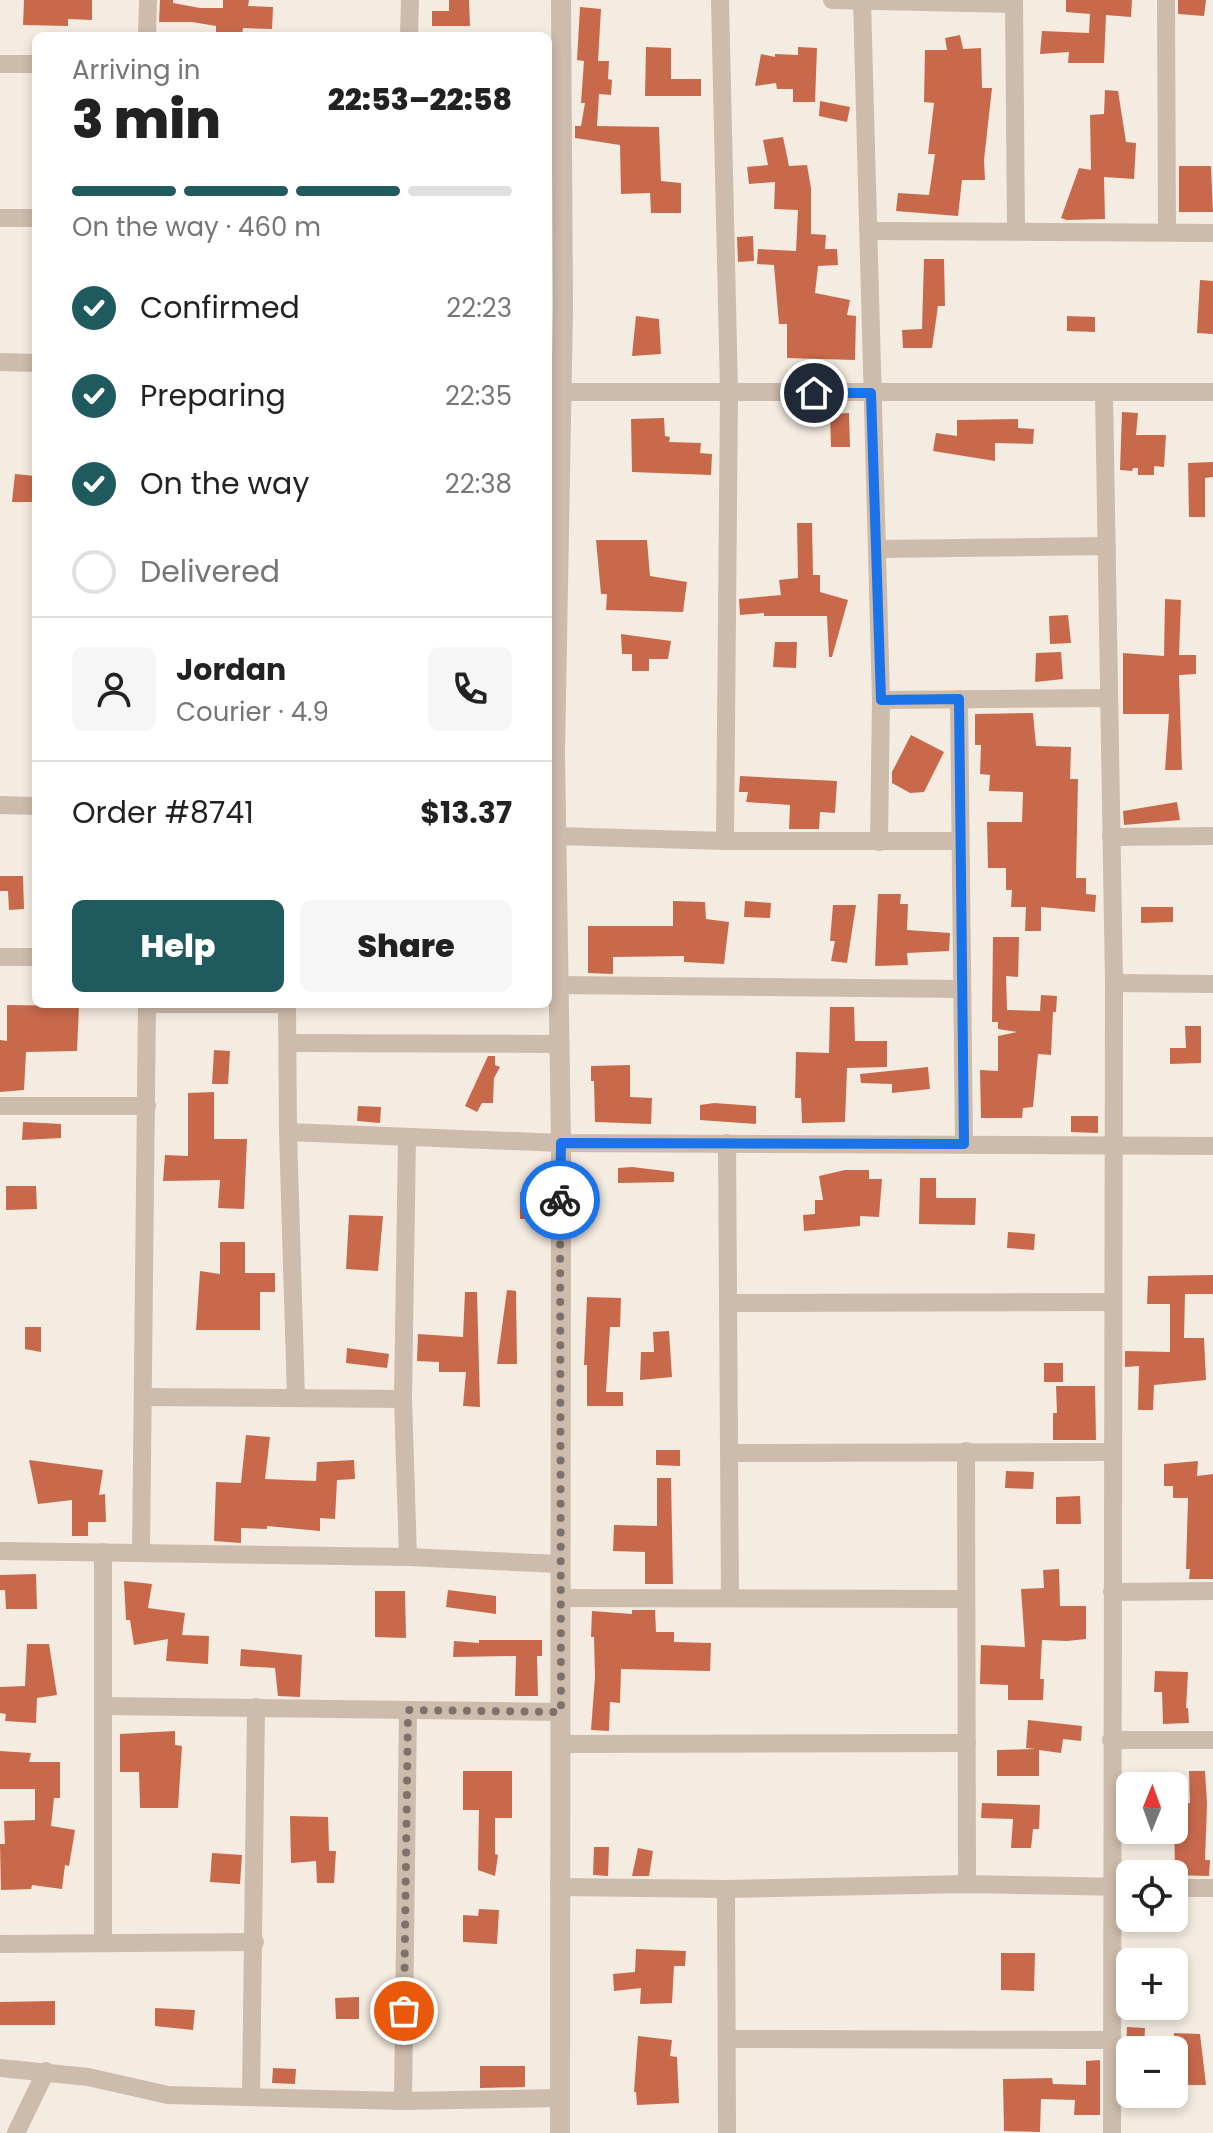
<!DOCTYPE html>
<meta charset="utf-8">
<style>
body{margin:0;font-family:Poppins,sans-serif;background:#f6f6f6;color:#222;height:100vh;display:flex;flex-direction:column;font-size:30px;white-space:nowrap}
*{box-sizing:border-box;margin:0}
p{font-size:26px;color:#767676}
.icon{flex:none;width:44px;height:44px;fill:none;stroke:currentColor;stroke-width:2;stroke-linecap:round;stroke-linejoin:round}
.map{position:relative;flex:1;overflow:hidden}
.sheet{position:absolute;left:32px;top:32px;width:520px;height:976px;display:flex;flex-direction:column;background:#fff;border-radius:12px;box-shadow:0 4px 12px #0003}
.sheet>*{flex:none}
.needle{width:52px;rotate:1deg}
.buttons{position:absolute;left:1116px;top:1772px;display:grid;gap:16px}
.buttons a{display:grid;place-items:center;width:72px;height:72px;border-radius:12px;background:#fff;box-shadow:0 4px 12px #0003;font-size:40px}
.pin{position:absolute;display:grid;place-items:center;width:68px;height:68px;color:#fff;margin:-34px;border:4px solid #fff;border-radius:50%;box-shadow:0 2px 8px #0007}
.courier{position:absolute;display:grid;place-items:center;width:80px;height:80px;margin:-40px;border:6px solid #1a73e8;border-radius:50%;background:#fff;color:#222;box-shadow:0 2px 10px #0007}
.head em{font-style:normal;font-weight:800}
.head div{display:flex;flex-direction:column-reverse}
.head{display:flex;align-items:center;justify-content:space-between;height:136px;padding:0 40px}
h1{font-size:52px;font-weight:800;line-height:60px}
.bar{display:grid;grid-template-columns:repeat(4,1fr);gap:12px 8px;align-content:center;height:96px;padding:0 40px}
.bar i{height:10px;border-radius:6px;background:#e0e0e0}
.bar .active{background:#1f5a5e}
.bar p{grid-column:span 4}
.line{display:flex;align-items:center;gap:20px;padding:0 40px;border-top:2px solid #e0e0e0}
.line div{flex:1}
.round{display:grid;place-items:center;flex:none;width:84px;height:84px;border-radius:12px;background:#f6f6f6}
ol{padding:0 40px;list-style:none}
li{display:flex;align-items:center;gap:24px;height:88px}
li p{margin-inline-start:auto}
li .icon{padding:8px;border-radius:50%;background:#1f5a5e;color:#fff;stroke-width:4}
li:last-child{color:#767676}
li i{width:44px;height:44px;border:4px solid #e0e0e0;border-radius:50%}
.action{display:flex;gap:16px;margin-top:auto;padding:16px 40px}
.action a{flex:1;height:92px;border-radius:12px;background:#1f5a5e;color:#fff;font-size:32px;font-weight:800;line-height:92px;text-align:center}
.action a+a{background:#f6f6f6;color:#222}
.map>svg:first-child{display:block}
.building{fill:#c8694b}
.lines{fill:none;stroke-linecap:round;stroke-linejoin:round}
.minor{stroke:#cdbbac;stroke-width:18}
.tertiary{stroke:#cdbbac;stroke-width:20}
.done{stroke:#7c716b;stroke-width:8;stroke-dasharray:0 14.4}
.route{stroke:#1a73e8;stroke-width:10}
</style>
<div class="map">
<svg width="1213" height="2133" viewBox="0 0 1213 2133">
<rect width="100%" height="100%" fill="#f4ebe1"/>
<g class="building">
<polygon points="24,0 92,0 92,20 68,19 68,26 23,25"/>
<polygon points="160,0 173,0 173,3 200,8 223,8 223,0 249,0 248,6 273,7 272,29 243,28 242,36 216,36 216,26 192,22 159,22"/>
<polygon points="449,0 469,0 470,26 432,26 432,11 449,11"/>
<polygon points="1066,0 1132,0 1131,17 1106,15 1104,63 1068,63 1069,52 1040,54 1042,31 1089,33 1090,14 1066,12"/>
<polygon points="1178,0 1206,0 1204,16 1178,14"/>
<polygon points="580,7 601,9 598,61 609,61 608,79 612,80 611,95 599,94 597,126 659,127 661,181 681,183 681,213 651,213 650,193 621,194 620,145 575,138 575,126 581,126 585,103 581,103 584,61 577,60"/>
<polygon points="960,35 963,49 981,48 982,88 992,88 984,160 985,180 962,180 958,216 896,211 898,193 929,195 935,154 928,154 934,103 924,102 925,50 947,50 945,38"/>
<polygon points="646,47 671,48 671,79 701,79 701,96 645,96"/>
<polygon points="798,47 817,48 815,102 793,102 793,89 777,89 776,83 755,86 761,54 775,57 775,54 798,55"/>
<polygon points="1105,90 1118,91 1126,142 1136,143 1134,179 1104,177 1105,219 1067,220 1061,218 1079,168 1091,170 1090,115 1104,114"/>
<polygon points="820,101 850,107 847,122 819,116"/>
<polygon points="783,137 789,166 807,165 811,188 811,234 826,235 825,249 837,249 838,265 818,266 815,293 850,300 847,315 856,316 855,360 787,358 787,324 779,324 774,265 757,264 758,249 796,251 798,210 774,209 775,182 749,184 747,167 768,165 763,140"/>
<polygon points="1179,166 1211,166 1213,212 1179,212"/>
<polygon points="753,236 754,261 738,262 737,237"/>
<polygon points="924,259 944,259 945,306 938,306 932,348 903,348 902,330 922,329"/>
<polygon points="1200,280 1213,281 1213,334 1197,333"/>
<polygon points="636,316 659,319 661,354 632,356"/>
<polygon points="1067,316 1095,317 1095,332 1067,331"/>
<polygon points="1122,412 1138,413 1136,435 1166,435 1164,467 1154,466 1154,475 1138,475 1138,468 1133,468 1132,471 1120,470"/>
<polygon points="849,413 850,447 831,447 830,414"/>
<polygon points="664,418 665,436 670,437 669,442 701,443 700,453 712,454 711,475 632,472 631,419"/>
<polygon points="1018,419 1018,428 1034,429 1033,444 995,443 995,461 933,451 936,433 957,436 957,420"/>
<polygon points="1213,462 1213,477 1205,478 1205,517 1189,517 1188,463"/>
<polygon points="15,474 36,476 36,502 12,502"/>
<polygon points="797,523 812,523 813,575 820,575 820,592 848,600 832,657 829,657 827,616 764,616 764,613 740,615 739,599 781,595 779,580 798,578"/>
<polygon points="596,540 647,540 650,576 687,582 683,612 606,610 607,594 601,594"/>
<polygon points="1165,599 1181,600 1179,655 1196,655 1196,674 1179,675 1182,770 1165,770 1169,714 1123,714 1123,653 1164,656"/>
<polygon points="1068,615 1071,643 1050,644 1049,616"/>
<polygon points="621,634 671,641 668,659 649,659 649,671 632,671 632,654 622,654"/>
<polygon points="775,642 797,642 796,668 773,667"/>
<polygon points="1061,652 1063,679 1035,682 1036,653"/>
<polygon points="1033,713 1036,746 1071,747 1070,779 1078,779 1076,878 1086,878 1086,894 1096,895 1095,912 1041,907 1041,931 1025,931 1026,907 1011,907 1012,890 1006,890 1006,868 988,868 987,822 1022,822 1023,792 989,791 990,775 980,774 981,745 975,745 975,714"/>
<polygon points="911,735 944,752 924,792 910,793 892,783 892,772"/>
<polygon points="740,776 837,781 835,813 820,812 819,829 789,829 790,805 746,802 748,792 739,792"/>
<polygon points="1177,802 1180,820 1124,825 1123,811"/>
<polygon points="0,876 23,876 24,909 9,910 8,891 0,891"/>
<polygon points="878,894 901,894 900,904 908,904 907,930 950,933 949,951 907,953 908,965 875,966"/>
<polygon points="673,901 705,902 706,919 729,922 724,964 684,962 684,956 613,957 613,974 588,973 588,926 673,926"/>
<polygon points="745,901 771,903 770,918 744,917"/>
<polygon points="833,905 856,905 847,963 831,961 835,941 830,941"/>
<polygon points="1141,907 1173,907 1173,922 1141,923"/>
<polygon points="993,937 1019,937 1018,977 1006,976 1007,1010 1040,1011 1041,995 1057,996 1056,1012 1053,1012 1051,1055 1038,1054 1033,1107 1023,1108 1022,1118 981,1118 980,1070 998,1071 998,1036 1017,1032 998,1029 998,1022 992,1022"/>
<polygon points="7,1005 79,1006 77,1051 26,1052 24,1090 0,1092 0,1040 7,1041"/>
<polygon points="830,1007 854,1007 855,1041 887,1041 887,1067 847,1068 845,1122 802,1123 801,1098 795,1098 796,1052 829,1053"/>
<polygon points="1185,1026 1201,1026 1201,1063 1170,1064 1170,1048 1186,1048"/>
<polygon points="214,1050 230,1051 228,1084 212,1084"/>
<polygon points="488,1056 495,1056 495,1065 500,1067 494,1078 493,1103 482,1103 477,1112 465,1106"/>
<polygon points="630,1065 630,1097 652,1098 651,1124 595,1122 594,1081 591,1081 591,1066"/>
<polygon points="928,1067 930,1089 892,1093 892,1084 861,1083 860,1074"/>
<polygon points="214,1092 214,1139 247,1139 244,1209 218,1208 220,1180 163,1181 165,1155 188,1156 188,1093"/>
<polygon points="714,1103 756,1106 756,1124 700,1120 700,1105"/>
<polygon points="358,1106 381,1107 380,1123 357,1121"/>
<polygon points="1071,1116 1098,1116 1098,1133 1071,1132"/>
<polygon points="23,1122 61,1124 61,1138 22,1140"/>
<polygon points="632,1167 674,1172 674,1182 618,1183 618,1168"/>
<polygon points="845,1170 869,1170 869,1179 882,1179 879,1217 860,1216 860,1226 804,1231 803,1215 815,1214 815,1200 823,1200 819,1176"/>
<polygon points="920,1178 936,1178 936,1198 976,1198 975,1225 919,1224"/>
<polygon points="6,1186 36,1186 37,1209 6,1210"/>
<polygon points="520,1192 539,1192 540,1219 520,1219"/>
<polygon points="349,1215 383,1216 378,1271 346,1269"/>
<polygon points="1008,1232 1035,1234 1034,1250 1007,1248"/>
<polygon points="220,1242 245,1242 245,1273 275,1273 275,1292 260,1292 260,1330 196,1330 200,1271 220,1274"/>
<polygon points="1213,1275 1213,1294 1185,1294 1184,1338 1204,1338 1206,1380 1154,1385 1153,1410 1138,1410 1139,1366 1125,1367 1125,1351 1170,1352 1170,1304 1147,1304 1148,1276"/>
<polygon points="507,1290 516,1291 517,1364 497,1364"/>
<polygon points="465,1292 477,1292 480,1407 463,1406 466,1372 439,1372 439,1362 417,1361 418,1334 463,1337"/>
<polygon points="587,1297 621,1298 620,1327 610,1327 606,1392 623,1392 623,1406 587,1406 587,1365 584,1365"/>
<polygon points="25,1327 41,1327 41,1352 25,1349"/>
<polygon points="669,1331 672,1377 640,1380 641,1352 654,1352 653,1332"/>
<polygon points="347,1348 389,1354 387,1368 346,1363"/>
<rect x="1044" y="1363" width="19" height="19"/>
<polygon points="1056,1386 1095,1386 1096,1440 1053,1440 1053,1413 1057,1413"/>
<polygon points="246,1435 270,1437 265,1479 316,1481 317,1462 354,1460 355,1479 337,1480 335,1519 320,1518 320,1531 267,1526 267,1529 241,1528 241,1543 214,1541 216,1482 241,1483"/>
<polygon points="656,1450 680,1450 680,1466 656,1465"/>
<polygon points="29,1460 103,1470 99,1495 105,1494 106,1522 88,1522 88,1536 72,1536 72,1500 38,1504"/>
<polygon points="1198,1461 1197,1476 1213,1474 1213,1579 1189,1579 1190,1569 1186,1569 1188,1498 1173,1498 1173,1486 1164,1486 1164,1464"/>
<polygon points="1006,1471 1034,1472 1033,1489 1005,1488"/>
<polygon points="657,1478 671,1478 673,1584 645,1584 645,1552 613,1551 614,1525 657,1526"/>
<polygon points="1080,1496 1081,1524 1056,1524 1056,1497"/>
<polygon points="1059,1569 1060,1606 1086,1606 1086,1639 1067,1641 1042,1640 1040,1679 1044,1679 1043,1700 1008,1700 1008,1685 980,1684 981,1645 1025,1647 1021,1589 1044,1588 1043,1570"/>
<polygon points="36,1574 37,1609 6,1609 5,1590 0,1590 0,1575"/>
<polygon points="124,1581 152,1584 148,1608 185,1613 182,1635 209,1636 208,1664 166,1661 168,1639 134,1645 130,1620 126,1620"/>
<polygon points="448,1590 496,1596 496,1614 446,1607"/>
<polygon points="375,1591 405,1591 406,1638 375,1637"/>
<polygon points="632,1610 655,1610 656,1632 674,1632 674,1642 711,1643 710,1671 621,1669 620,1703 610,1702 609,1731 591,1730 595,1677 594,1637 591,1637 592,1611 632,1614"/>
<polygon points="479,1640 542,1640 542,1656 537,1656 538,1696 515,1696 516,1656 453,1657 454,1641 479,1643"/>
<polygon points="27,1644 49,1644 57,1695 37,1698 36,1723 5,1721 6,1714 0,1713 0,1687 25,1686"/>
<polygon points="241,1649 302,1655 300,1697 278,1696 275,1668 240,1666"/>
<polygon points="1155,1671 1188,1672 1186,1708 1188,1708 1189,1723 1163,1724 1162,1692 1154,1692"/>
<polygon points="1028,1720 1082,1726 1081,1741 1063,1739 1061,1753 1039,1750 1039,1776 997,1776 997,1750 1036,1749 1026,1748"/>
<polygon points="175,1731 175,1745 182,1746 178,1808 140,1808 139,1772 120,1772 120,1734"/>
<polygon points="0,1751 31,1753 29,1762 60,1762 60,1798 54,1798 51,1826 75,1830 69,1866 65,1865 62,1889 32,1885 31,1889 1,1890 0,1844 5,1844 4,1821 35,1820 35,1789 0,1789"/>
<polygon points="463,1771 512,1771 512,1818 495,1818 495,1854 498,1855 495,1876 478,1870 479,1810 463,1810"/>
<polygon points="1189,1771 1205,1771 1207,1804 1205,1860 1210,1860 1209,1876 1175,1875 1174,1804 1190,1803"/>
<polygon points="982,1803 1040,1805 1039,1829 1033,1829 1031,1848 1011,1848 1013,1819 981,1818"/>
<polygon points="290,1816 328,1817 329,1851 336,1851 334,1883 317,1883 316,1861 291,1863"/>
<polygon points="594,1847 609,1847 608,1876 593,1875"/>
<polygon points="638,1848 653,1851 649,1876 632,1876"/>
<polygon points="212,1853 242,1855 240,1884 210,1882"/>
<polygon points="479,1909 499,1910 497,1944 463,1942 463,1915 478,1916"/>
<polygon points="636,1949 686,1951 685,1966 674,1966 672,2003 640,2004 641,1988 614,1991 613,1974 635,1972"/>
<polygon points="1001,1953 1035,1953 1034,1991 1001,1990"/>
<polygon points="359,1997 359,2019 336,2019 335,1998"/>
<polygon points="55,2001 55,2025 0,2025 0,2002"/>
<polygon points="155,2008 195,2010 193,2030 155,2026"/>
<polygon points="1127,2027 1145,2028 1144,2049 1126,2048"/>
<polygon points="1174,2033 1200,2034 1206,2085 1174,2085"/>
<polygon points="638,2036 672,2040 670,2056 677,2057 679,2103 637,2105 636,2092 634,2092"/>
<polygon points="1100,2060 1100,2115 1074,2115 1075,2100 1041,2099 1040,2132 1004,2131 1003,2079 1052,2078 1053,2084 1086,2085 1086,2061"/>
<polygon points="480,2066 525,2066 525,2087 480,2088"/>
<polygon points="273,2068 296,2069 295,2084 272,2083"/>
</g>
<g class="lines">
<g class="minor">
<polyline points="720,0 729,391 725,841"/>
<polyline points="832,0 1014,4"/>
<polyline points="1014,0 1016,231"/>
<polyline points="1166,0 1167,232"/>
<polyline points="862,1 881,700 879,842"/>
<polyline points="147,36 148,0"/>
<polyline points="409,36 410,0"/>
<polyline points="0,64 36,64"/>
<polyline points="0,218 36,218"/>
<polyline points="869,231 1213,233"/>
<polyline points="0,362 36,363"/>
<polyline points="561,392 1213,392"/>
<polyline points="1104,392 1114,983 1112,2133"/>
<polyline points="878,549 1107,546"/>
<polyline points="959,699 964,1144"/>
<polyline points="881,700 1109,698"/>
<polyline points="0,805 36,806"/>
<polyline points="556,836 725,841 959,841"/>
<polyline points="1111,837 1213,836"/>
<polyline points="0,957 36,957"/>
<polyline points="1114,983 1213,984"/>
<polyline points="557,985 961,989"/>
<polyline points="147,1004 287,1004"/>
<polyline points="287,1004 288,1132 296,1398"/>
<polyline points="288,1043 559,1044"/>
<polyline points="0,1106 147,1106"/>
<polyline points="288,1132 561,1143 1213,1146"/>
<polyline points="407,1137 403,1399 408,1557"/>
<polyline points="727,1143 730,1598"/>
<polyline points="729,1303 1112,1302"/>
<polyline points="143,1397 403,1399"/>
<polyline points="966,1451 967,1884"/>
<polyline points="730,1453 1112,1452"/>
<polyline points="0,1551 408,1557 559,1564"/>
<polyline points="103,1552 103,1942"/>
<polyline points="141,1553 147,1004"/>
<polyline points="1112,1592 1213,1591"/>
<polyline points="560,1598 966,1599"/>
<polyline points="105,1706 561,1712"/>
<polyline points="1111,1740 1213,1740"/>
<polyline points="561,1744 967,1743"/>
<polyline points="559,1887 726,1889 967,1884 1130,1887"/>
<polyline points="1174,1888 1213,1888"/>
<polyline points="726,1889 727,2133"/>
<polyline points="0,1944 255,1942"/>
<polyline points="728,2039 1111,2040"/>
<polyline points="0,2068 88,2077 168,2095 403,2101 560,2098"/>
<polyline points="251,2096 256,1707"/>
<polyline points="403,2101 408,1710"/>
<polyline points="16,2133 46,2071"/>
</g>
<polyline class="tertiary" points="560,2133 561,1143 555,753 563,307 561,0"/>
</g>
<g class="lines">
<polyline class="done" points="404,2011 408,1710 561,1712 560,1200"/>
<polyline class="route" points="560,1200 561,1143 964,1144 959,699 881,700 871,393 814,393"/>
</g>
</svg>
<div class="buttons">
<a><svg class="needle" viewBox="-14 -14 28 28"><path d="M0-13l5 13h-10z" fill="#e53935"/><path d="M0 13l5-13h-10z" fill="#767676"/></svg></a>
<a><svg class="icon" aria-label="locate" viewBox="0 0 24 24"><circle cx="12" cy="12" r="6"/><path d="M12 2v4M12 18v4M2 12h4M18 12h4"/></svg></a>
<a>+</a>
<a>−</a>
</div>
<div class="pin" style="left:404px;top:2011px;background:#ea580c"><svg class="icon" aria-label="bag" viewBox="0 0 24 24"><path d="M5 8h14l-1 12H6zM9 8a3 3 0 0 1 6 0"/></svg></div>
<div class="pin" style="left:814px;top:393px;background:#1f2937"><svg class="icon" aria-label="home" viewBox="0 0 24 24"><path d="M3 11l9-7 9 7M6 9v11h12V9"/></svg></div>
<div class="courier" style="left:560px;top:1200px"><svg class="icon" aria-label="bike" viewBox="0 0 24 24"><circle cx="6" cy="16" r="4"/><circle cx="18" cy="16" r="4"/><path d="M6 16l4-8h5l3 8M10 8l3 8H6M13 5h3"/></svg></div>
<section class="sheet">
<div class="head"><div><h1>3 min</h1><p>Arriving in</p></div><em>22:53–22:58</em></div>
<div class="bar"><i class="active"></i><i class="active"></i><i class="active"></i><i></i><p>On the way · 460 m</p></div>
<ol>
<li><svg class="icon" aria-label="check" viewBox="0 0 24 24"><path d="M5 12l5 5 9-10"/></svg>Confirmed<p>22:23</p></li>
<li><svg class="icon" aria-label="check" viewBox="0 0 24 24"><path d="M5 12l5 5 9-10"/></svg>Preparing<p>22:35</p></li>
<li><svg class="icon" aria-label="check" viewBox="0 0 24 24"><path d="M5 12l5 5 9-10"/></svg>On the way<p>22:38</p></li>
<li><i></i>Delivered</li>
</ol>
<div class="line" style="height:144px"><a class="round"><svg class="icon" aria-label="person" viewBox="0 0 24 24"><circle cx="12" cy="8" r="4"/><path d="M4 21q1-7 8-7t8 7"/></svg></a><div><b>Jordan</b><p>Courier · 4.9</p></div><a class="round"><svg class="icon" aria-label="phone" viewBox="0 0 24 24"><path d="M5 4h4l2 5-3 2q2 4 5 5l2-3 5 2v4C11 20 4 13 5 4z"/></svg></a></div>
<div class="line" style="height:104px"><div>Order #8741</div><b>$13.37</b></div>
<div class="action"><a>Help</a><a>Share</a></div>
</section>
</div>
